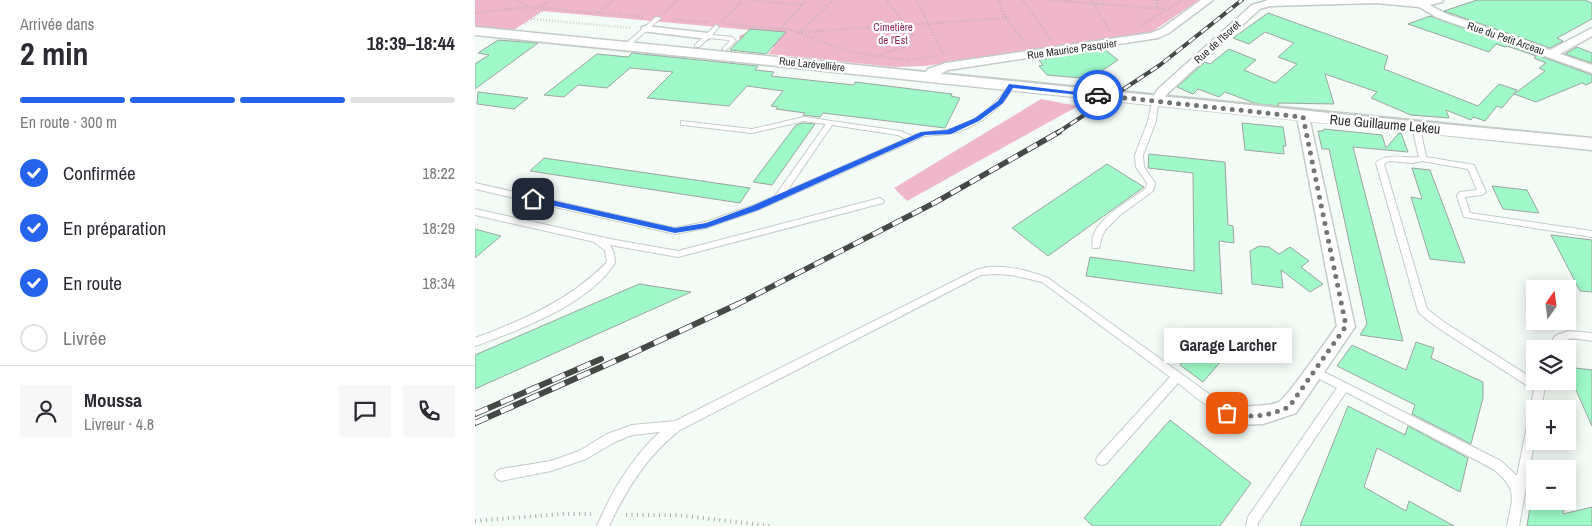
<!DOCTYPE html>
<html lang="fr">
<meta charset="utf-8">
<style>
body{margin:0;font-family:"Archivo Narrow",sans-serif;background:#f7f7f7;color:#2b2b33;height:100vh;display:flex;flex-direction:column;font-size:19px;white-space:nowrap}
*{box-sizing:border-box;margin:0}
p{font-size:16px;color:#7c7c81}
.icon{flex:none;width:28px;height:28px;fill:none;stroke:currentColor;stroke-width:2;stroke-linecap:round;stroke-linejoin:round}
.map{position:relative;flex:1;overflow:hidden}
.drawer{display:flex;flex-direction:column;background:#fff;width:475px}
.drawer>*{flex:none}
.needle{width:32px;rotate:14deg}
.buttons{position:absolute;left:1051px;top:280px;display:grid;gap:10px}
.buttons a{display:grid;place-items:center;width:50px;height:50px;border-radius:0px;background:#fff;box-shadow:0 2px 12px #0003;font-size:25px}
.pin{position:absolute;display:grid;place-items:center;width:42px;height:42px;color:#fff;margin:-21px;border-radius:10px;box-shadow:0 2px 8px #0006}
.courier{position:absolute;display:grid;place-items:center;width:50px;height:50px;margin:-25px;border:4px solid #2563eb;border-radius:50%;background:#fff;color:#222;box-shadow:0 1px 6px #0007}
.bubble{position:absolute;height:35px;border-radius:0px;background:#fff;box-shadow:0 2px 12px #0003;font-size:16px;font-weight:700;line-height:35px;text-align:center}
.headline em{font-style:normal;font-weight:700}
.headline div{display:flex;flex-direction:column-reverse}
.headline{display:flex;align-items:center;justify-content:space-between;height:85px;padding:0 20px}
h1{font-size:32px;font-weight:700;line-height:38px}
.bar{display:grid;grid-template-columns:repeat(4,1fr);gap:8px 5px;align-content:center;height:60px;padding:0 20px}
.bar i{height:6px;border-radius:4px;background:#e1e1e2}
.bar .current{background:#2563eb}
.bar p{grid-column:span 4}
.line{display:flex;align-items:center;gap:12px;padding:0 20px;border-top:1px solid #e1e1e2}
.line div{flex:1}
.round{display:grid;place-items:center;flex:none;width:52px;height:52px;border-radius:0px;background:#f7f7f7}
ol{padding:0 20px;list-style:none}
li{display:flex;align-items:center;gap:15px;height:55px}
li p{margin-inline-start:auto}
li .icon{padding:5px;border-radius:50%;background:#2563eb;color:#fff;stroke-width:4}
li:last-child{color:#7c7c81}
li i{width:28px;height:28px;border:2px solid #e1e1e2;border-radius:50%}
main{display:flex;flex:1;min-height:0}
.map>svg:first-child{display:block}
.green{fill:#efb7c9}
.building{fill:#9ef8c8;stroke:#9da4a0}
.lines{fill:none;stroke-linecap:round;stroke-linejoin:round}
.service-casing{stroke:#c4ccc7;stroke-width:2}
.pedestrian-casing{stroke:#c4ccc7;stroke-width:3}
.minor-casing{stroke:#c4ccc7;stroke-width:3}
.tertiary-casing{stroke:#c4ccc7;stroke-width:3}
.path-far1{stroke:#a7ada9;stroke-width:2.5;stroke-dasharray:0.5 2.5;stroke-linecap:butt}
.path{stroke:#a7ada9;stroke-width:4;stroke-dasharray:1 4.5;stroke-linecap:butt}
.service{fill:#fff;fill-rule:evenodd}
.pedestrian{fill:#fff;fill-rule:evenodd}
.minor{fill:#fff;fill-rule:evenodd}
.tertiary{fill:#fff;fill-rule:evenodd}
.rail-far2-casing{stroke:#464a47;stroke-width:4}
.rail-far1-casing{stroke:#464a47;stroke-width:5.5}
.rail-casing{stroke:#464a47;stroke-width:6}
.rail-far2{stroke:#fff;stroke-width:2.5;stroke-dasharray:8;stroke-linecap:butt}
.rail-far1{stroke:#fff;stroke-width:4;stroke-dasharray:11;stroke-linecap:butt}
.rail{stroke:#fff;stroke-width:4.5;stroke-dasharray:14;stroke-linecap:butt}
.route{fill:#2563eb}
.done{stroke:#727774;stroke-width:5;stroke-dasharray:0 9}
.labels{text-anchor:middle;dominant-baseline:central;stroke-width:4.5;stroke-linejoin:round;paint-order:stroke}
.far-park-label{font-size:11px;fill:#8d2a55;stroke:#fff}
.far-street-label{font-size:11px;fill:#2d302e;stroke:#fff}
.street-label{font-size:14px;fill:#2d302e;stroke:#fff}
</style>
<main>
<section class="drawer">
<div class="headline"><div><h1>2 min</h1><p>Arrivée dans</p></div><em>18:39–18:44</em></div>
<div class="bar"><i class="current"></i><i class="current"></i><i class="current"></i><i></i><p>En route · 300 m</p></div>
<ol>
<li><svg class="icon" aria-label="check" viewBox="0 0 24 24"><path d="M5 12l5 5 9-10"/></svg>Confirmée<p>18:22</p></li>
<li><svg class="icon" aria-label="check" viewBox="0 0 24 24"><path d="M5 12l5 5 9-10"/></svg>En préparation<p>18:29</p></li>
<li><svg class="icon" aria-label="check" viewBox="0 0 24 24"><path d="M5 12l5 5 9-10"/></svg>En route<p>18:34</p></li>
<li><i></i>Livrée</li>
</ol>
<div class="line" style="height:90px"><a class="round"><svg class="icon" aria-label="person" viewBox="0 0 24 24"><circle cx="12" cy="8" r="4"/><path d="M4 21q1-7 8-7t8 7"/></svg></a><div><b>Moussa</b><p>Livreur · 4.8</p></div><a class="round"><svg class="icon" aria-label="chat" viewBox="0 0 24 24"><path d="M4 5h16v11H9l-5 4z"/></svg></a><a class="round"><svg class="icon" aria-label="phone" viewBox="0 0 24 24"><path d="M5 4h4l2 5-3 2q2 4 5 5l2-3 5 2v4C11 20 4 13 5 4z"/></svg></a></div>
</section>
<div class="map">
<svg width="1117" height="526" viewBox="0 0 1117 526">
<rect width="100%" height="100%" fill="#f3fbf6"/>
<g class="green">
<polygon points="0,0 724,0 675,33 450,66 419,67 293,54 299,47 262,43 265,40 264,36 273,32 275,30 67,11 39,30 0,26"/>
<polygon points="566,99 603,106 432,201 419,188"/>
</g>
<g class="building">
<polygon points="1002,0 1110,0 1117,3 1117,19 1082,38 1088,41 1075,48 969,11"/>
<polygon points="793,13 913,56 909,69 1003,106 1024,84 1042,90 1027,108 1022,106 1010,121 998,117 996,120 971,110 974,118 936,115 896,98 902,92 850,74 859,104 803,103 804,106 782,104 750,92 744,97 723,89 718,94 702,87 730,62 735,64 754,49 781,60 769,70 800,83 822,64 803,57 819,43 790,32 774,44 758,38"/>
<polygon points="955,16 1117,75 1117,82 1111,85 1107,83 1061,102 1039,94 1070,71 1064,68 1071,63 1059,58 1061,56 1032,46 1030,47 1021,44 1014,52 933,24"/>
<polygon points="275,29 311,32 291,54 255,50"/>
<polygon points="23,40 63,43 0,89 0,64 14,55 3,53"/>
<polygon points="1102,47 1117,53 1117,63 1090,54"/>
<polygon points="628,48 643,60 619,76 606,78 572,75 564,66 568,65 564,60"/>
<polygon points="157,53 283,66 280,70 299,72 296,76 379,85 380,82 477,94 476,96 485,98 470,128 348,113 345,117 328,115 330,113 301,109 303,107 296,106 308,91 272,86 254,106 172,98 198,72 155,68 132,88 103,85 89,97 69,95 122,54 153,57"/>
<polygon points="3,92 53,98 39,109 2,104"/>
<polygon points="329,123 340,124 297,185 278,182 321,125"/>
<polygon points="767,123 808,127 811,146 808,146 809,154 770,150"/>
<polygon points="849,129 907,135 911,148 924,133 926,133 933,152 878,147 928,341 885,335 892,324 854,149 847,149 843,131 848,131"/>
<polygon points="674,154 750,162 753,225 758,226 759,243 744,241 747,294 611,276 615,257 719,271 718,173 673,168"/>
<polygon points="69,158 275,188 265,203 55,171"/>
<polygon points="632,164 669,187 573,256 537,228"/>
<polygon points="937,168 955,170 990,263 955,259 936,197 947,199"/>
<polygon points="1017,186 1052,190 1064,213 1028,209"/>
<polygon points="0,229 26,236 0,258"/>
<polygon points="1076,235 1117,240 1117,292 1105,291"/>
<polygon points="784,246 794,247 804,254 815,247 834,261 826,267 848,284 835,292 806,270 808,288 777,284 775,251"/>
<polygon points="164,284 216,292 0,389 0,355"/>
<polygon points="941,342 959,348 956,358 1008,382 1008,398 996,444 937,414 940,405 862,366 877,345 931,370"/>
<polygon points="725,343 748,359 728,382 705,365"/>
<polygon points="1092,367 1117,370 1117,426 1092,370"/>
<polygon points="873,406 930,435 933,426 993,458 985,492 902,448 889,487 931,511 934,501 979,526 825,526"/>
<polygon points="695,420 776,483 745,526 618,526 609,518"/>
<polygon points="1056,501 1090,501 1088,514 1117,507 1117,526 1052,526"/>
</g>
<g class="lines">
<defs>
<g id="service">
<polygon points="181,17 186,18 153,47 149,47 149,45"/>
<polygon points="241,25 244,27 237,35 257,37 261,41 260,42 250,51 247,49 255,41 253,40 234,38 224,47 220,47 220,45"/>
<path d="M 536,84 L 539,86 C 525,110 501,129 473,134 C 466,135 457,135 449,136 L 283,210 L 231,228 L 200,234 L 0,189 L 0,183 L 200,228 L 230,222 L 277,206 L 300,196 L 351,124 L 329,121 L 277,133 L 208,125 L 206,125 L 206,121 L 277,129 L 329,117 L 425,131 L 437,136 C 449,131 459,132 472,130 C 498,126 520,106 534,85 ZM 357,125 L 423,135 L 431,139 L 312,191 Z"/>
<path d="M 680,100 L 683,102 L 681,121 L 668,155 L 669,167 L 680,183 L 678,191 L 645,215 L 631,229 L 627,236 L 624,248 L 618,248 C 611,222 655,202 671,188 L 672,183 L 661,167 L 660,155 L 673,121 L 677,102 Z"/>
<path d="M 938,125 L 941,125 L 945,127 L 951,157 L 999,165 L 1011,192 L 1007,195 L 990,197 L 995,213 L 1117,231 L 1117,237 L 989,217 L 982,196 L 985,192 L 1002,190 L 993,169 L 947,161 L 937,163 L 914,161 L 909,164 L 952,309 L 969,322 L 1060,380 L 1060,381 L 1071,381 L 1066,409 L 1060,409 L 1060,439 L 1044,526 L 1032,526 C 1038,497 1043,489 1018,469 L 871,392 L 783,523 L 783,526 L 771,526 L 773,517 L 862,388 L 835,374 L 834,371 L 835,368 L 839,367 L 1026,461 L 1042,476 L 1059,390 L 963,328 L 945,314 L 943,311 L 901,163 C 913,152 929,159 944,157 L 937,127 Z"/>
<path d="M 405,198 L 409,201 L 408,203 L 203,257 L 135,245 L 139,253 L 140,263 C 114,304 45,330 0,346 L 0,338 C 49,320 95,300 132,262 L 130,250 L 121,244 L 120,242 L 0,215 L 0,209 L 135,239 L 203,251 Z"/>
<path d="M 513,267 C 534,266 553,270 573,278 L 755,409 L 766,413 L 767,416 L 766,419 C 751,425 715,392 703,383 L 631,464 L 627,465 L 623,464 L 621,460 L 623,456 L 695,377 L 567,282 L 537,275 L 521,274 L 506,275 L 205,430 C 171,457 153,487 134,526 L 122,526 C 137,491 156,458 185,432 L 157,435 L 140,442 L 111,459 L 76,471 L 26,481 L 22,479 L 20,475 L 22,471 L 26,469 L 76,461 L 104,451 L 132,434 L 157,425 L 200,421 L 501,270 Z"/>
<path d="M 1093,331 L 1117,333 L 1117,341 C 1103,339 1090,334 1082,349 L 1072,349 L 1080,336 Z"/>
</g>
<polygon id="pedestrian" points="170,26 233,33 237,36 233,39 167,31 167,27"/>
<g id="minor">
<path d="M 726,0 L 738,0 L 694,33 L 683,38 L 473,70 C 466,73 458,79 453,81 L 447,77 L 453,69 L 471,63 L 676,33 L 686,29 Z"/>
<polygon points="794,0 968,0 967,2 955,5 969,13 1075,50 1117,28 1117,36 1085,54 1117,65 1117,73 961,17 944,7 901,3 795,6 785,9 692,94 685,105 677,105 675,102 683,89 777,5"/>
<path d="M 828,113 L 834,117 L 880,327 L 821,413 L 788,424 L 762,425 L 755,422 L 752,416 L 755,410 C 770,404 788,408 804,402 C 811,399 854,337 862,326 L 822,117 Z"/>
</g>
<path id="tertiary" d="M 0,27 C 372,63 744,104 1117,138 L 1117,150 C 744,114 372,72 0,35 Z"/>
</defs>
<use href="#service" class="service-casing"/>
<use href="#pedestrian" class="pedestrian-casing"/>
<use href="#minor" class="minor-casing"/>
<use href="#tertiary" class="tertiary-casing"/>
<g class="path-far1">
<polyline points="40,0 53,6"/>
<polyline points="275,0 327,5"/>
<polyline points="442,0 469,55"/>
<polyline points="523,0 531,18"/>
<polyline points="548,0 576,40"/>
<polyline points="574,0 691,9"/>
<polyline points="616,0 635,31"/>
<polyline points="682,0 682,9"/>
<polyline points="65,7 75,0"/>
<polyline points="124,12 139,0"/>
<polyline points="0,13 54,7 169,17"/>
<polyline points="189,13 203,0"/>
<polyline points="56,19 157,28"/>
<polyline points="202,20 234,22"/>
<polyline points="247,21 268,0"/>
<polyline points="50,24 71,8"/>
<polyline points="250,24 317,30 352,44 382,53 431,60 463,56"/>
<polyline points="665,26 707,0"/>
<polyline points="306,29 331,0"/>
<polyline points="326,32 358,0"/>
<polyline points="327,32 531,18 550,43"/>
<polyline points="406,55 430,46 438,33 411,0"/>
</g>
<g class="path">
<polyline points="151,515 202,515 295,526"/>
<polyline points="0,521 86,514 116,514"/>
</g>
<use href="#service" class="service"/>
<use href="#pedestrian" class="pedestrian"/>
<use href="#minor" class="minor"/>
<use href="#tertiary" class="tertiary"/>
<defs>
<polyline id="rail-far2" points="582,133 685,65 767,0"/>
<polyline id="rail-far1" points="261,305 461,202 584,132"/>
<g id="rail">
<polyline points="0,414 126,359"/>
<polyline points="0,423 158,353 263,304"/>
</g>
</defs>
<use href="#rail-far2" class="rail-far2-casing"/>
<use href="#rail-far1" class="rail-far1-casing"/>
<use href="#rail" class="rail-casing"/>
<use href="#rail-far2" class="rail-far2"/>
<use href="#rail-far1" class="rail-far1"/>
<use href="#rail" class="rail"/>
</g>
<polygon class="route" points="534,84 627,95 623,97 538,88 528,103 504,121 476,134 450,135 283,210 231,228 200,233 58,201 54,199 58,196 200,228 231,223 277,206 446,132 472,130 500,118 523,101"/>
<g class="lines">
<path class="done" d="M 623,95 L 828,117 L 871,326 L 814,407 C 794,416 773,419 752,413"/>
</g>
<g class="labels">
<g class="far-park-label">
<text x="418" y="27">Cimetière<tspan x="418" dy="13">de l'Est</tspan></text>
</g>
<g class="far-street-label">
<text transform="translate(1031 38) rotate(19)">Rue du Petit Arceau</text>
<text transform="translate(742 42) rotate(-42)">Rue de l'Isoret</text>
<text transform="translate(597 49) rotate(-8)">Rue Maurice Pasquier</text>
<text transform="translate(337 64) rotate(6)">Rue Larévellière</text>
</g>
<g class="street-label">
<text transform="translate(910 124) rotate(5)">Rue Guillaume Lekeu</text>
</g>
</g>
</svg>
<div class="buttons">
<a><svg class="needle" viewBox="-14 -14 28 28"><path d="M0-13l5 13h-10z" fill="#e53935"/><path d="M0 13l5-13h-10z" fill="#7c7c81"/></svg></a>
<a><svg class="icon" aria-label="layers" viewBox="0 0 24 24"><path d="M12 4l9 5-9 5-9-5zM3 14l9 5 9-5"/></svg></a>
<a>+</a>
<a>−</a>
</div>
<div class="pin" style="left:752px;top:413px;background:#ea580c"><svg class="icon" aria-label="bag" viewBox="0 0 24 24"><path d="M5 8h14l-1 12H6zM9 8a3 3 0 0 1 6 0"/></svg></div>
<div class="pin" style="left:58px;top:199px;background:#1f2937"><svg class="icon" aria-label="home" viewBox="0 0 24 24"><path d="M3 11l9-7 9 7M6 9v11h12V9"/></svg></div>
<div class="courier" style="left:623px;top:95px"><svg class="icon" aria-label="car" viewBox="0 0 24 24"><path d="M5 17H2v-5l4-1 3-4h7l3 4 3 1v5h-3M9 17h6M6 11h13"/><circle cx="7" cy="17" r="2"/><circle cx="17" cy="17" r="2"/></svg></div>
<div class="bubble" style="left:689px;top:328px;width:128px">Garage Larcher</div>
</div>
</main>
